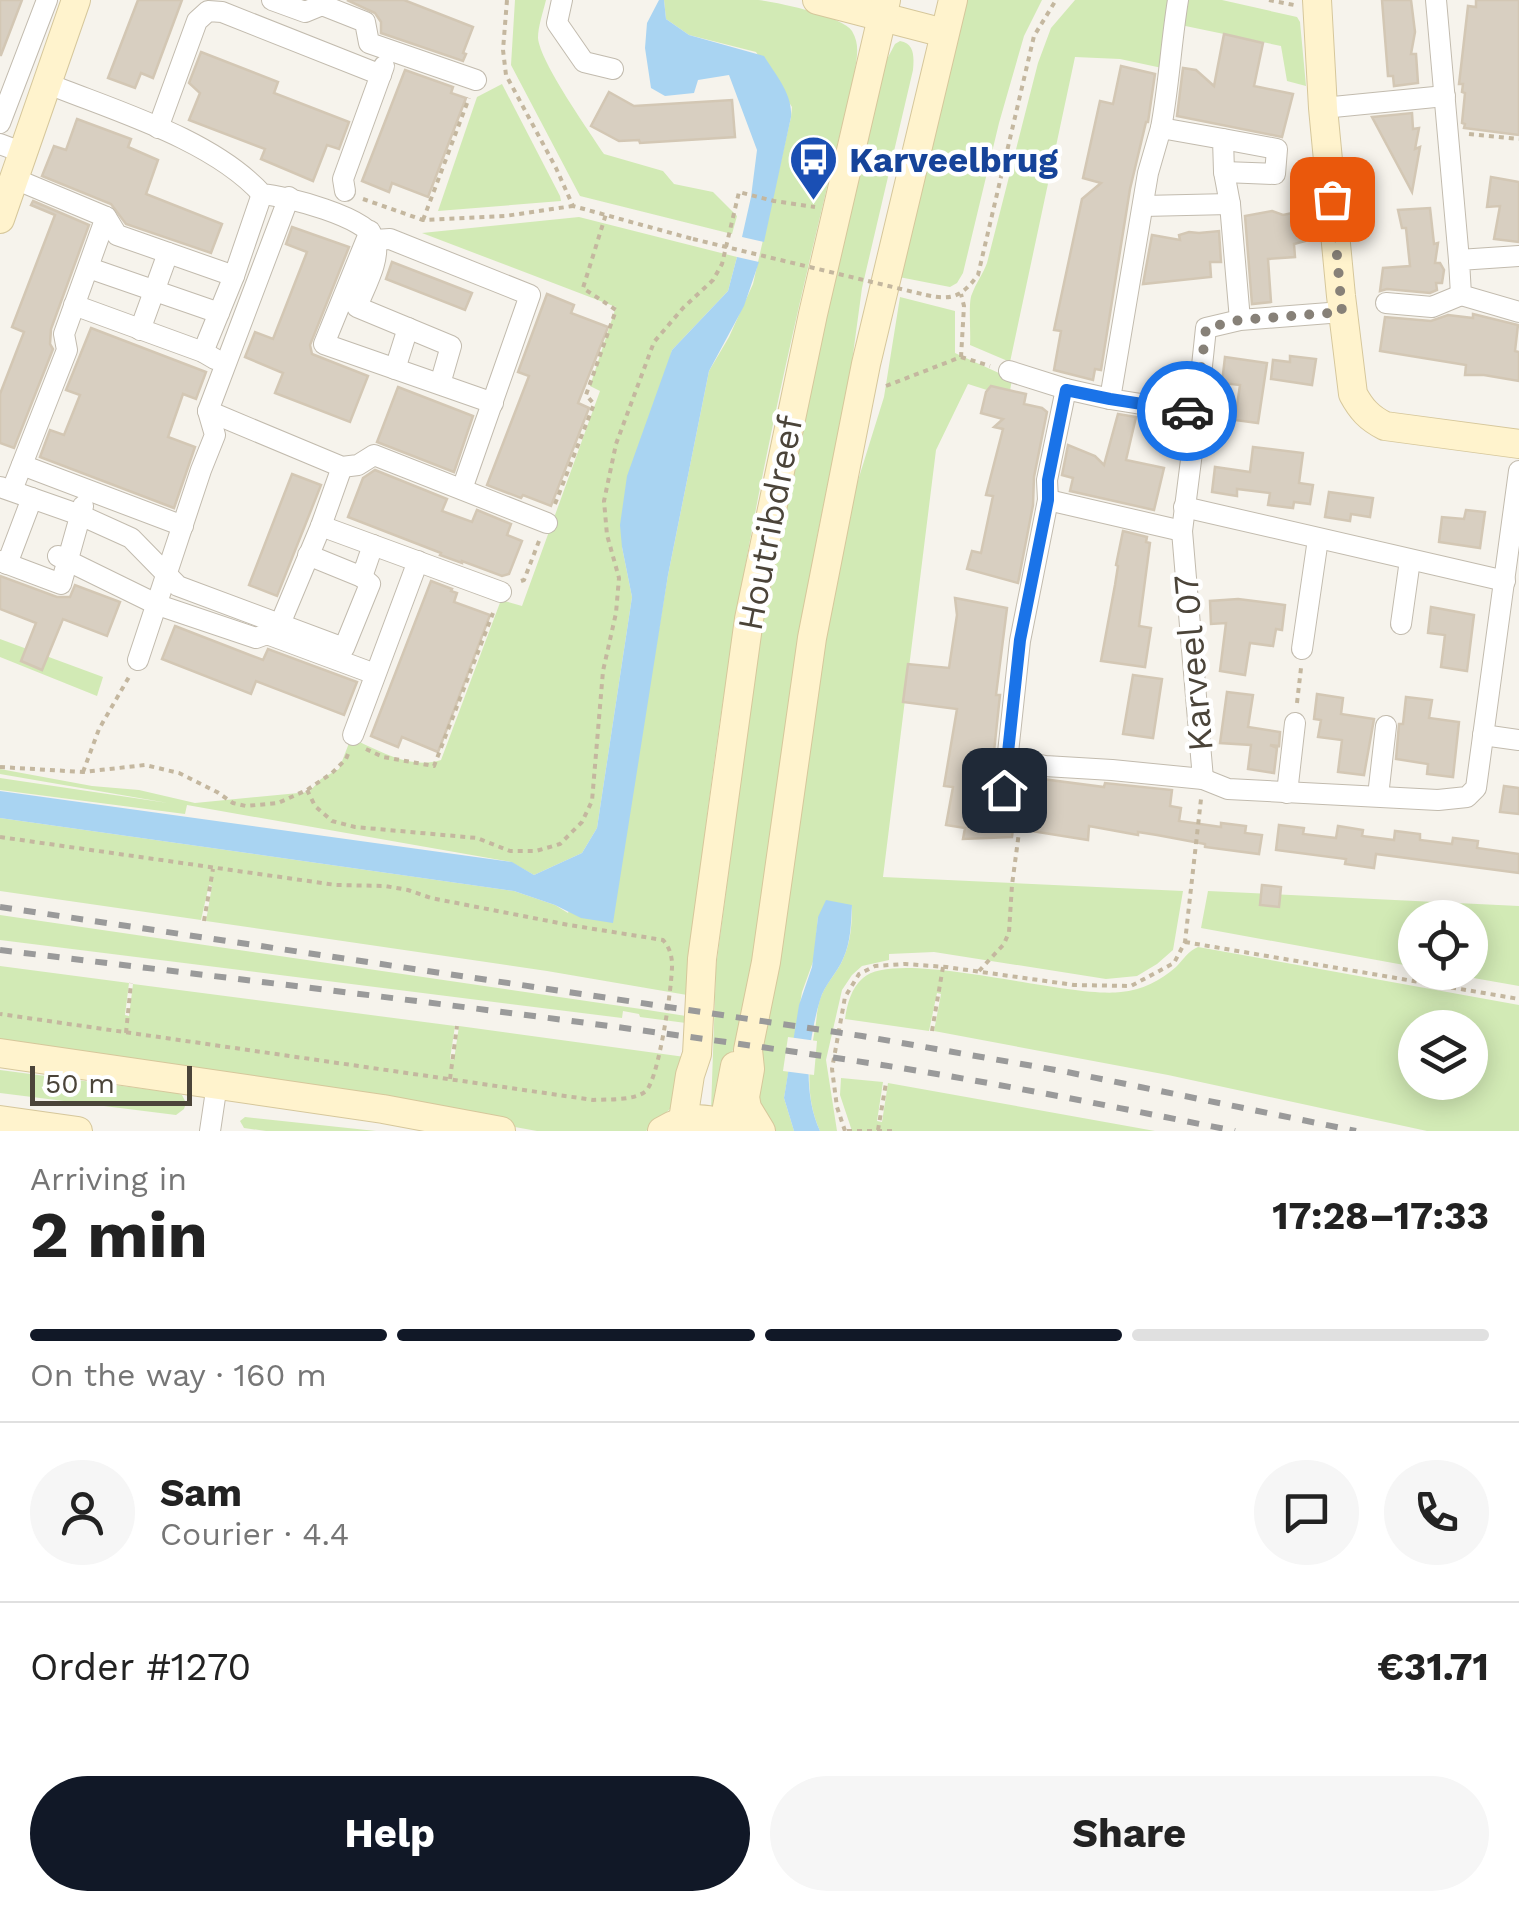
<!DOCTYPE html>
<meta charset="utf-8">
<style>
body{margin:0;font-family:"Work Sans",sans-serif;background:#f6f6f6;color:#222;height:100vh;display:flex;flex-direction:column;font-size:38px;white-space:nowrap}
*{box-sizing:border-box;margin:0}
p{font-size:32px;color:#767676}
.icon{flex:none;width:55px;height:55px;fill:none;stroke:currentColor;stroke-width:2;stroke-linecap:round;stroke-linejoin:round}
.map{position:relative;height:1131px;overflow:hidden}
.side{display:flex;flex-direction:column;background:#fff;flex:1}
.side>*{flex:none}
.buttons{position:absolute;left:1398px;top:900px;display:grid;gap:20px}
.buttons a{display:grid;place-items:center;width:90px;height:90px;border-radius:50%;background:#fff;box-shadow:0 5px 25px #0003;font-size:50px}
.scale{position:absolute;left:30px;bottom:25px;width:162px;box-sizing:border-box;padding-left:10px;border:5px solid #4b4439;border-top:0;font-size:28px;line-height:35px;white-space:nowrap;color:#4b4439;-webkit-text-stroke:8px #fff;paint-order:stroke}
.pin{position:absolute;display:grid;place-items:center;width:85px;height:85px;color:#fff;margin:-42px;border-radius:20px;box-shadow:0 5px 15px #0006}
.courier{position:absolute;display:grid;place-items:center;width:100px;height:100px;margin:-50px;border:8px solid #1a73e8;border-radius:50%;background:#fff;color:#222;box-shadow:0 2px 12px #0007}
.headline em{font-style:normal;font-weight:700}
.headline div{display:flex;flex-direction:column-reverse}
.headline{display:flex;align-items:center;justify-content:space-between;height:170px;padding:0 30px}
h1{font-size:65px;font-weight:700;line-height:75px}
.bar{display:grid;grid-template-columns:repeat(4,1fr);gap:15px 10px;align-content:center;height:120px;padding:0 30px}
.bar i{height:12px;border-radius:8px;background:#e0e0e0}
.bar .current{background:#111827}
.bar p{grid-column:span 4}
.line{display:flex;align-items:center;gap:25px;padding:0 30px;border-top:2px solid #e0e0e0}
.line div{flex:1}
.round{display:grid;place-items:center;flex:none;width:105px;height:105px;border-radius:52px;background:#f6f6f6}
.cta{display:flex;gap:20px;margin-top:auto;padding:20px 30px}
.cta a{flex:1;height:115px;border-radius:60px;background:#111827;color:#fff;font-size:40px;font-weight:700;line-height:115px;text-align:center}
.cta a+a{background:#f6f6f6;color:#222}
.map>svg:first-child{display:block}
.green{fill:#d2eab5;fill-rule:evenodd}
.water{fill:#a9d4f2}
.pier{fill:#f6f3ec}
.building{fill:#d8cfc1;stroke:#d3c7b4;stroke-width:2.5}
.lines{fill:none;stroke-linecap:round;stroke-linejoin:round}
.street-casing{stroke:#c2bbae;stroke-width:22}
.secondary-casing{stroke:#d6c79b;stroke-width:30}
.path{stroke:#c4b79f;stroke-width:4;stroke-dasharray:5 5;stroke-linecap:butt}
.street{stroke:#fff;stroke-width:20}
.secondary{stroke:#fff3cd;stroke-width:28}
.rail{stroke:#9a9a9a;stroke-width:6;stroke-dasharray:12 12;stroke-linecap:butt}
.path-bridge{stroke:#c4b79f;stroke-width:4;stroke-dasharray:5 5;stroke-linecap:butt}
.done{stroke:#878178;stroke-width:10;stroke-dasharray:0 18}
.route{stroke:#1a73e8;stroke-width:12}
.labels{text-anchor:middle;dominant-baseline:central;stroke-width:9;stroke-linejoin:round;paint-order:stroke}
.transit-label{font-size:35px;font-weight:bold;fill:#164399;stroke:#fff;text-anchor:start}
.street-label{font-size:35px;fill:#4b4439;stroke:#fff}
</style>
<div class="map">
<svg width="1519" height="1131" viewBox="0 0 1519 1131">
<rect width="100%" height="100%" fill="#f6f3ec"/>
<g class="green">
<path d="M 515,0 L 546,0 C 543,12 538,27 538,38 C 540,62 589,131 604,154 L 663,171 L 674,184 L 713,192 L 737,216 L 732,234 L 580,196 L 511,65 Z"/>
<path d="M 664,0 C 695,0 727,0 758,0 C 777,2 842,16 852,31 C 861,46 856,60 854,76 C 812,248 770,421 740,596 C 717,728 700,861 687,995 L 547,971 L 206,921 L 212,886 L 209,885 L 201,920 L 0,891 L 0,818 L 514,891 L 555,905 L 568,913 L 648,694 L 668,575 L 709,371 L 729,337 L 753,284 L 791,117 L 792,107 L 756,52 L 689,35 L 666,19 Z"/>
<polygon points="967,0 1042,0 1024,36 999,123 963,273 957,283 950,287 899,277"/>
<path d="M 1075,0 L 1222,0 L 1297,17 L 1300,22 L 1306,86 L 1287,81 L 1281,46 L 1171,23 L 1162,68 L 1120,59 L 1075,57 L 1010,362 L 970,345 C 971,333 968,301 972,294 C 976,283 983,274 987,263 L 1038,63 L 1051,28 Z"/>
<path d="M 900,41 C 915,43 914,58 913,70 L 862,288 L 851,369 L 817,537 L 774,809 L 757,939 L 744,1008 L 717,1110 L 711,1110 L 716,967 L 756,665 L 772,570 L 838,261 L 886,61 L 895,44 Z"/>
<polygon points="502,84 560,196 561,201 438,211 477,97"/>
<path d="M 579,217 L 737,257 L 728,291 L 672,350 L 622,547 L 632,597 L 597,828 L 582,853 L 534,875 L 511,862 L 187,805 L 185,814 L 0,790 L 0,778 L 168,803 L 0,774 L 0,769 L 92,786 L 139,790 L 195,803 L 309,792 L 321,779 L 339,769 L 351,738 C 378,750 410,770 441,760 L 501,600 L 522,606 L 600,391 L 590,386 L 616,307 L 422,233 Z"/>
<path d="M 900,297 L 955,311 L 955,353 L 1012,379 L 1009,397 L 968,384 L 936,450 L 883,877 L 1183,891 L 1173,950 L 1157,964 L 1137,976 L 1106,979 L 934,952 L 889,954 L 889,960 L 862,966 L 852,975 L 842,990 L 826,1060 L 837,1131 L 820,1131 C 804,1095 809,1061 816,1023 C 817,1013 818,1002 823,992 C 828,981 838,971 843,959 C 851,942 852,923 852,905 L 818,917 L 814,959 L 802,992 L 784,1098 L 794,1131 L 771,1131 L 758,1100 L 758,1081 L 786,903 L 809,738 L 846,519 L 884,397 Z"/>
<polygon points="0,639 103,677 97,696 0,657"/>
<polygon points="1208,891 1519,906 1519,986 1445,973 1470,972 1470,918 1415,918 1415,967 1201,928"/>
<polygon points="0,915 641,1009 686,1016 686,1023 640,1017 639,1014 623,1011 622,1018 0,940"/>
<path d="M 1198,947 L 1519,1005 L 1519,1131 L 1427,1131 L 1168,1075 L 934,1031 L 941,994 L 937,993 L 929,1031 L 845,1019 C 847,1005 851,988 863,978 C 898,947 1067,999 1121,992 C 1142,990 1160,981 1176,967 C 1184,959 1188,951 1198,947 ZM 1415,1028 L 1470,1028 L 1470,1082 L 1415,1082 Z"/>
<polygon points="0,966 129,983 125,1015 129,1016 133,984 455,1026 450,1059 454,1060 459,1026 685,1057 671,1108 646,1131 537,1131 190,1067 0,1042"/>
<polygon points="0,1070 176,1093 182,1095 186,1103 184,1109 176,1115 0,1093"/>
<polygon points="841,1078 883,1082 877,1121 882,1122 888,1083 1155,1131 852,1131 840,1095"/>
<polygon points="245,1117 376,1131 266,1131 244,1128 240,1121"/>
</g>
<g class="water">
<path d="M 659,0 L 664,0 L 666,19 L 689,35 L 764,56 C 775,74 793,94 791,117 L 764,242 L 742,237 L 751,197 L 757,150 L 729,75 L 698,80 L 694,93 L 665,96 L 651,88 L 645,48 L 647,23 Z"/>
<polygon points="737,257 759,262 744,306 709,371 668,575 613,923 581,918 555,905 514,891 0,818 0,791 512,862 534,875 582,853 597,828 632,597 622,547 620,525 627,476 672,350 728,291"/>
<path d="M 826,900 L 852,905 C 851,923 851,942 843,959 C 837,973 824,985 820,1000 C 808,1041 802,1092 820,1131 L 794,1131 L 784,1098 L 799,1005 L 812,967 L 818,917 Z"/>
</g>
<polygon class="pier" points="788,1037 817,1041 814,1075 783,1071"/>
<g class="building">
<polygon points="0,0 22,0 1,55 0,55"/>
<polygon points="138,0 182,0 153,78 141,73 135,88 108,78"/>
<polygon points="347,0 404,0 473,27 463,53 466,54 463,61 381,33 381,22 375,13"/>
<polygon points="1382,0 1411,0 1415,32 1411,54 1416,54 1418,83 1394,86 1393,76 1388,76"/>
<polygon points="1476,0 1519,0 1519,135 1464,128 1465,124 1462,123 1465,93 1462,92 1463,84 1459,84 1461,67 1468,6 1476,7"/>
<polygon points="1224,34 1263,43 1254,86 1293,94 1282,137 1177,116 1183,68 1196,70 1214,86"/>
<polygon points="201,52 278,82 274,93 349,122 339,149 327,145 313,181 261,159 265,149 189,120 200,93 189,83"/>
<polygon points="1121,66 1155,74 1148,122 1146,122 1130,189 1101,370 1095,369 1093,380 1054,370 1061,331 1054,330 1082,199 1101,183 1083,178 1100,101 1113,104"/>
<polygon points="405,70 453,87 451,93 466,98 428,197 392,183 389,192 362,181"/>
<polygon points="609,92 634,106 732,100 735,137 640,143 639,140 619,141 591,126"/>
<polygon points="1412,113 1413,129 1419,128 1415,149 1420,147 1412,192 1372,117"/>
<polygon points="77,119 131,139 128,147 158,160 146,194 222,224 211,253 126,224 111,204 42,176 54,146 66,150"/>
<polygon points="1491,177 1519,182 1519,242 1494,239 1500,206 1487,207"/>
<polygon points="33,201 89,225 51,329 50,344 53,349 14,448 0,443 0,394 24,332 12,327 55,215 31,205"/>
<polygon points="1430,208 1434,244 1438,243 1435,263 1440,263 1444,270 1442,283 1436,283 1437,290 1430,293 1387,289 1380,291 1383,268 1410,266 1406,228 1402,228 1398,210"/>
<polygon points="1272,211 1283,215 1302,211 1305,241 1294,244 1295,257 1268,259 1271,302 1252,304 1245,216"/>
<polygon points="292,227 349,247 310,345 312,354 368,376 350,422 275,393 283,373 245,357 255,332 273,339 307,252 286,244"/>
<polygon points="1219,231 1221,262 1210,262 1211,277 1143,284 1152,235 1180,240 1179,235 1189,232 1199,233"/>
<polygon points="392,262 472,293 465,310 386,279"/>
<polygon points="547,294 574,305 571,313 608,327 578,403 589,408 551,506 523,495 521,498 487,485 529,376 518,372"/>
<polygon points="1473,314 1518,325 1515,351 1519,352 1519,381 1484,375 1465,375 1466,365 1380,351 1385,317 1431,321 1448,315 1473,318"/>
<polygon points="91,328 206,372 196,399 183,394 168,437 195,447 174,508 40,457 50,430 64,435 80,395 66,390"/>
<polygon points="1290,356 1316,359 1312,385 1271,379 1273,360 1290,362"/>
<polygon points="1225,357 1267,363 1258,423 1235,420 1240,385 1222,383"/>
<polygon points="991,386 1026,394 1024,404 1042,408 1047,412 1034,477 1033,505 1018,583 967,569 972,551 981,553 993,496 986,495 1003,429 994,427 1003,419 981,413 986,392"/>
<polygon points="398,387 473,416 454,472 377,442"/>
<polygon points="1118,414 1136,417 1126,460 1164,468 1154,510 1070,491 1073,478 1062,475 1068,445 1095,456 1104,465"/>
<polygon points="1253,447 1303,453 1299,483 1313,485 1310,504 1294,502 1293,508 1268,505 1270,493 1237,489 1237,496 1212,492 1215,467 1250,472"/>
<polygon points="375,470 447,499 442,511 472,522 477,510 511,524 507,535 522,541 509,574 502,576 462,561 462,563 440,555 441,553 348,517 363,478"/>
<polygon points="292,474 321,485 277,596 249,585"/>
<polygon points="1329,492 1373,498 1370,517 1351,514 1350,521 1325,517"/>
<polygon points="1466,510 1485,512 1480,548 1439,542 1442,517 1464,519"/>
<polygon points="1123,531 1147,537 1146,542 1150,543 1139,626 1151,628 1145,667 1101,661 1115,585 1118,566 1116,565"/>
<polygon points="0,576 57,597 70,597 75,585 120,602 107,636 63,619 42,670 21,661 36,623 0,609"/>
<polygon points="431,581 452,589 451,591 457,593 454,602 490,615 438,752 402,737 398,747 371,736"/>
<polygon points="955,598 1007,608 996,695 1000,695 990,789 995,800 1004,804 1014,799 1019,776 1104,787 1105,783 1172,790 1170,806 1181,808 1179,821 1221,827 1221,823 1246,826 1245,833 1262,835 1259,854 1205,847 1205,844 1157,835 1138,832 1138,835 1089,826 1088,840 1013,828 1012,837 963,839 965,828 946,825 953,787 944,786 957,709 903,702 908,664 949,668 957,615"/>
<polygon points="1238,599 1285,605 1282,630 1276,629 1273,646 1250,643 1245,675 1220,671 1226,623 1211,624 1210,601"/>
<polygon points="1431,607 1474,615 1467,671 1441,667 1445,635 1428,633"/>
<polygon points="175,626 263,660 268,649 357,682 344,715 256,681 251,694 162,659"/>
<polygon points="1133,675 1162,679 1153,738 1123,734"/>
<polygon points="1227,692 1253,695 1248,727 1280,732 1279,746 1270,745 1277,748 1274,773 1248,769 1251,745 1220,743"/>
<polygon points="1317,694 1343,698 1341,714 1374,719 1364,775 1338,772 1342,740 1318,737 1321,720 1314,719"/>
<polygon points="1406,697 1432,700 1429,718 1459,722 1453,777 1427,774 1428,764 1396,759 1399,724 1403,724"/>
<polygon points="1504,786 1519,788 1519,814 1500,812"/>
<polygon points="1279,825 1304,828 1303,834 1336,838 1338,826 1363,830 1362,836 1394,840 1395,831 1420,834 1420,840 1452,844 1453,838 1478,841 1477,848 1519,854 1519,873 1376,854 1374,868 1345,864 1346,859 1276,850"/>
<polygon points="1262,885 1281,887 1279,907 1260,905"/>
</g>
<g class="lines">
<defs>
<g id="street">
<polyline points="272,0 305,12 322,5 365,22 369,43 476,80"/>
<polyline points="562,0 557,23 584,62 613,69"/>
<polyline points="1436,0 1459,260"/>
<path d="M 46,83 C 115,111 212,139 262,194 C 285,196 368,217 375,240 C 381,260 364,288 357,307 L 451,346 L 440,384"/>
<polyline points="1323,108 1445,96"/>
<polyline points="0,123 47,0"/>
<polyline points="158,128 197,21 208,11 222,12 381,75"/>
<path d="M 1161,128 C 1169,85 1171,43 1178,0"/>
<polyline points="1223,139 1277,149 1275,174 1224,172"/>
<polyline points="0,144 24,153"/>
<polyline points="15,179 106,217 117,235 234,276"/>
<polyline points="345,191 343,179 384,66"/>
<polyline points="1143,206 1230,204"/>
<polyline points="370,231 324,344 493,403"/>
<polyline points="375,240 390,239 530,295 462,489"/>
<polyline points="1519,256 1459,260 1461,295 1519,312"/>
<polyline points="89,268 219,313"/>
<polyline points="1386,303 1432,307 1461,295"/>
<polyline points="74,305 203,352 215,359"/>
<polyline points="1240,320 1230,204 1224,172 1223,139 1161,128 1148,173 1110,399 1197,413 1206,328 1240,320 1342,312"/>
<polyline points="140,330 168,253"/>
<polyline points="203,352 234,276 262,194"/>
<polyline points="395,369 408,328"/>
<polyline points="1009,371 1066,389 1110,399"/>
<polyline points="208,411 342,467 358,465 374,455 547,523"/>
<polyline points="22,465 183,526"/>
<polyline points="0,487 80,515 131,538 178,586 344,648 370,584 362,577"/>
<polyline points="12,490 67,350 64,334 106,217"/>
<polyline points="1048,500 1182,531"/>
<polyline points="1184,507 1505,581"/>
<polyline points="321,526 501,592"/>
<polyline points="308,555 362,577 373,545"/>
<polyline points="58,556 158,605 256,638 267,634 375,674"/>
<polyline points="0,561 61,584 83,506"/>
<polyline points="7,564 32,498"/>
<polyline points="280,624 321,526 342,467"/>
<polyline points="1401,624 1410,560"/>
<polyline points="1302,649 1318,539"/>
<polyline points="138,660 201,470 215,435 208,411 289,197"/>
<polyline points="353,735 418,561"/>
<polyline points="1483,735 1519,740"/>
<polyline points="1008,758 1045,766 1112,770 1203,779 1182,531 1197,413"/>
<polyline points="1203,779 1228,789 1438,800 1467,797 1476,788 1519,471"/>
<polyline points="1004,790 1020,641 1048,500 1047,480 1066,389"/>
<polyline points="1287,793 1295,723"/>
<polyline points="1378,796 1386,726"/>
<polyline points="210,1131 217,1084"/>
</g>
<g id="secondary">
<polyline points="817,0 944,33"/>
<path d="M 1317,0 L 1323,108 L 1341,296 L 1353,394 C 1361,409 1369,418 1385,426 L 1519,444"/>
<polyline points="0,219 76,0"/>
<polyline points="0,1053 383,1109 501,1131"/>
<polyline points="0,1120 78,1131"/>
<polyline points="683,1120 690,1075 697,1054 702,959 749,619 813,314 886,0"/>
<polyline points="724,1123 735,1066"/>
<path d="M 662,1131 C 685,1116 712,1115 735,1131"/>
<polyline points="761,1131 747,1108 745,1097 750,1069 748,1050 766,962 812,638 866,364 953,0"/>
</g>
</defs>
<use href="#street" class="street-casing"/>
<use href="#secondary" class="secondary-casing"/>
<g class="path">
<polyline points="507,0 503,50 506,75 556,168 573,206 693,239"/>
<polyline points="1269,0 1294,5"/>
<polyline points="1469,134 1519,139"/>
<polyline points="363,199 423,220 505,216 573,206"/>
<polyline points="423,220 469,98"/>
<path d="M 926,295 C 953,301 962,296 978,275 L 1034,36 L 1056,0"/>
<polyline points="961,357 964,306 961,294"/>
<polyline points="961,357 990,366"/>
<polyline points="886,386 961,357"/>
<polyline points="555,504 594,404 586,395 616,310 583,288 606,214"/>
<polyline points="521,581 524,580 539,541"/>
<polyline points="1297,703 1301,668"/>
<polyline points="366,749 383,757 434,766 493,613"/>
<polyline points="0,767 83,772 145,765 179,773 217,792 233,803 246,806 278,803 307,790 332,773 346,759 348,754"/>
<polyline points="83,772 99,729 129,677"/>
<polyline points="307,790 315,806 332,821 355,827 477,838 510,851 536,851 560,844 582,822 592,801 603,671 616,613 619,578 607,535 604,501 616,444 654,342 683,308 713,280 722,264 739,192 774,201 815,207"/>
<path d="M 0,837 L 336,885 L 385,886 L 408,890 L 431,898 L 569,925 L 663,940 C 669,947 671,953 672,962 C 673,982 659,1078 646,1091 C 634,1101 608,1099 593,1100 L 0,1014"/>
<polyline points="204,921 213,869"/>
<polyline points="1185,942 1519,999"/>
<polyline points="979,971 1004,944 1009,932 1012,885 1023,802"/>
<polyline points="932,1031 943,967"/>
<polyline points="126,1033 131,983"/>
<polyline points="450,1079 457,1026"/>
<polyline points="878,1130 886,1083"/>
<polyline points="845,1131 837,1107 832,1069 845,997 859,974 875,966 905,964 946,967 1074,985 1131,986 1174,963 1185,942 1201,799"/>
<polyline points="847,1131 893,1131"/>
</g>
<use href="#street" class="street"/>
<use href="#secondary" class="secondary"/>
<g class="rail">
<polyline points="0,907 862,1036 1067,1072 1356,1131"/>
<path d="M 0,950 C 285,985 571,1018 856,1061 C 983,1080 1109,1106 1235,1131"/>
</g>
<polyline class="path-bridge" points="693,239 926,295"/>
</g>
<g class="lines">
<polyline class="done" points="1187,411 1196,412 1206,328 1240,320 1342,312 1332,199"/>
<polyline class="route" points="1004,790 1020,640 1048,500 1048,480 1066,390 1110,399 1187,411"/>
</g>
<defs>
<symbol id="bus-pin" viewBox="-11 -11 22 30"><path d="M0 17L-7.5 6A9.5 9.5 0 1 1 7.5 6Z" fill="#1a4fb4" stroke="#fff"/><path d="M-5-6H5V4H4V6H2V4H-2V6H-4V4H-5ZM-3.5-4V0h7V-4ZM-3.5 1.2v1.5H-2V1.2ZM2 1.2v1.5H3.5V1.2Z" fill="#fff"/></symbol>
</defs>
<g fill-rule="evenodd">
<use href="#bus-pin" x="786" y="132" width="55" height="75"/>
</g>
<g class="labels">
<g class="transit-label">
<text x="849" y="160">Karveelbrug</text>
</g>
<g class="street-label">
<text transform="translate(770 523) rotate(-79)">Houtribdreef</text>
<text transform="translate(1193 663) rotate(-95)">Karveel 07</text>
</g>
</g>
</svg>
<div class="buttons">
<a><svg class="icon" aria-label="locate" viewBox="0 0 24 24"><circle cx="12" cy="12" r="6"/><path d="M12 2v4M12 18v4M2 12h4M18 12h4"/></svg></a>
<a><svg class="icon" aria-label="layers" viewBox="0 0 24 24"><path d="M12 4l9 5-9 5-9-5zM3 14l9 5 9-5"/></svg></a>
</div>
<div class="scale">50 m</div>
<div class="pin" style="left:1332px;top:199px;background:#ea580c"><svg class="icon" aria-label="bag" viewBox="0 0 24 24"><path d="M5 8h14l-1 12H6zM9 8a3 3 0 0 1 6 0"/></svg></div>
<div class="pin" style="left:1004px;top:790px;background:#1f2937"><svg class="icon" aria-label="home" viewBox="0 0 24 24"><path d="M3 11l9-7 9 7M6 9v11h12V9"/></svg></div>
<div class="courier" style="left:1187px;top:411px"><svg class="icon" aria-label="car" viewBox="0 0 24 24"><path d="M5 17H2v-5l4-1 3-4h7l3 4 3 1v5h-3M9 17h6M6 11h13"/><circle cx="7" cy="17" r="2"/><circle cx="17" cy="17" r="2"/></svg></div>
</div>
<section class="side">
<div class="headline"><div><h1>2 min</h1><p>Arriving in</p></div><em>17:28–17:33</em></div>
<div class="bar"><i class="current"></i><i class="current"></i><i class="current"></i><i></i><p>On the way · 160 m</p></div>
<div class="line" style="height:180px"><a class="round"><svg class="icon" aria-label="person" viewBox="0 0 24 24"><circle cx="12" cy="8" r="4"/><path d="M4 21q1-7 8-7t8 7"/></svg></a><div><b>Sam</b><p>Courier · 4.4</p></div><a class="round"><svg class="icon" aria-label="chat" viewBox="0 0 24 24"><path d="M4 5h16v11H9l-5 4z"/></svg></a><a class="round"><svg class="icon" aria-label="phone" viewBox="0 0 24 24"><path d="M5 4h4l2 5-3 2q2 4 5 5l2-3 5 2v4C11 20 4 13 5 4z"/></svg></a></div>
<div class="line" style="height:130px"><div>Order #1270</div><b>€31.71</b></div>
<div class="cta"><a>Help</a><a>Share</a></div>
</section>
